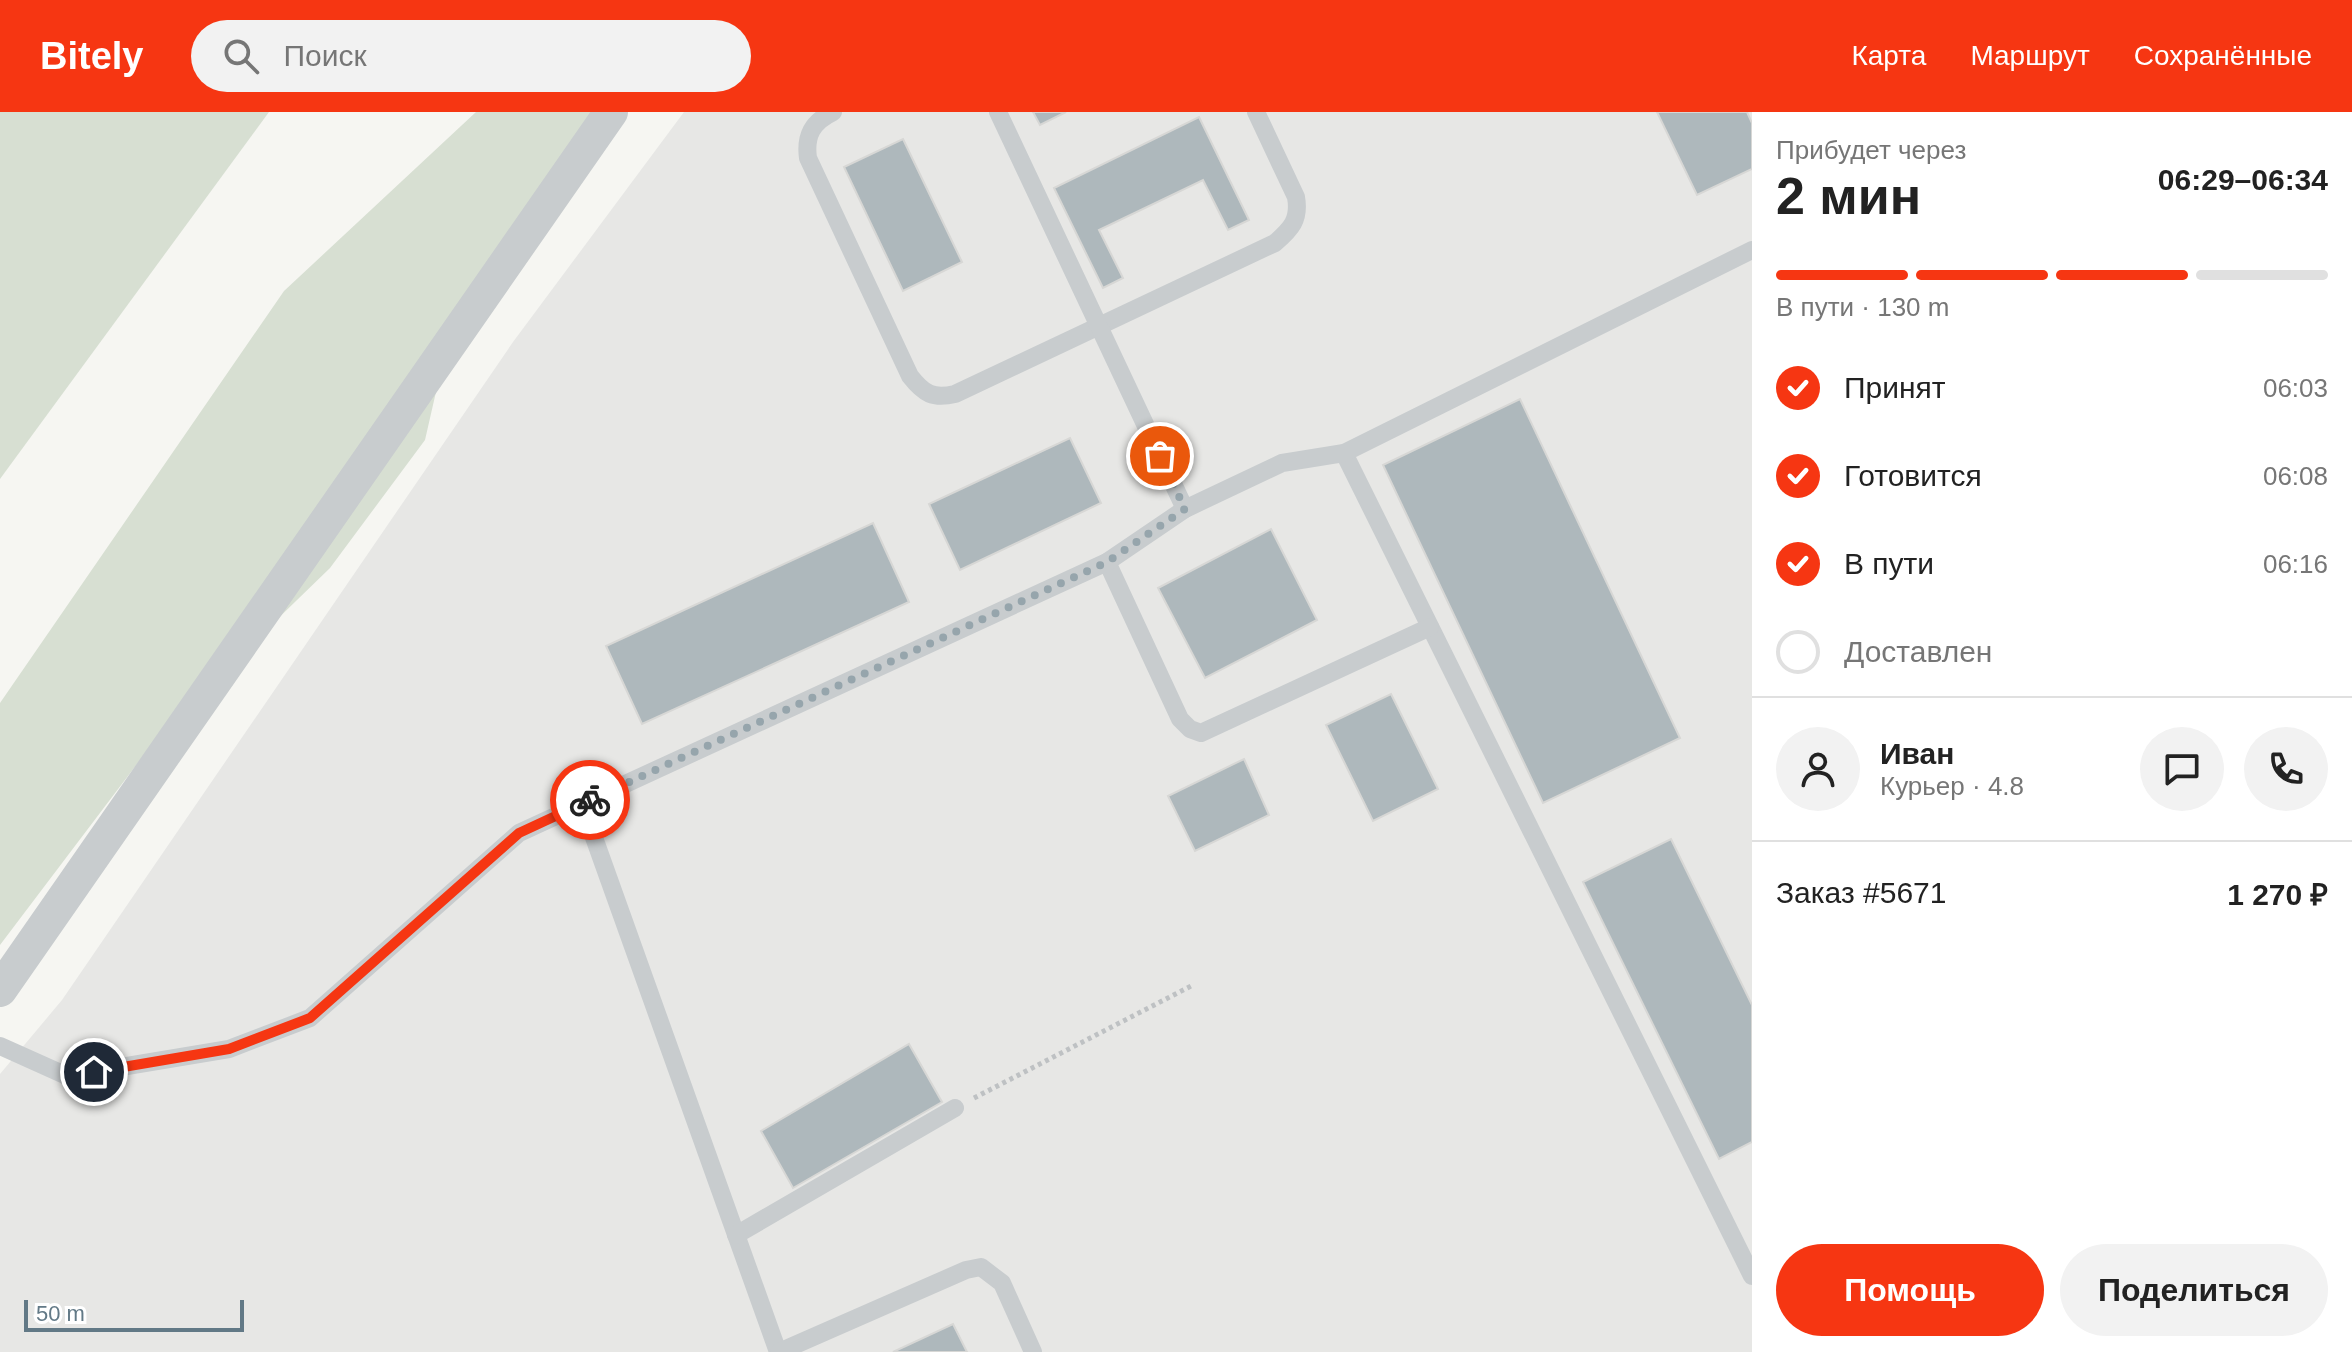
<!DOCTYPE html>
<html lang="ru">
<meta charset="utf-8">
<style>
body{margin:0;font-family:Arial,sans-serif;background:#f2f2f2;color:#222;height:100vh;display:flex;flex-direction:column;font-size:30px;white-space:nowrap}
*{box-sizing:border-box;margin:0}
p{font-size:26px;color:#767676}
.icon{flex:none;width:44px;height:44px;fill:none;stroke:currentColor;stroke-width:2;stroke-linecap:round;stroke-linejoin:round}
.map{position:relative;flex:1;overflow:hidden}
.drawer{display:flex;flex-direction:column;background:#fff;width:600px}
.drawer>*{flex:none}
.scale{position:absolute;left:24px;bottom:20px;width:220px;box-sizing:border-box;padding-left:8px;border:4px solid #627986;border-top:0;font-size:22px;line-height:28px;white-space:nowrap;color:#627986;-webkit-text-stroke:6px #fff;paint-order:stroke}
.pin{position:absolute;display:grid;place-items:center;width:68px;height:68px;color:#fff;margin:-34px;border:4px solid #fff;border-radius:50%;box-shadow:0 2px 8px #0007}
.courier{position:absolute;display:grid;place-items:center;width:80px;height:80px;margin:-40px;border:6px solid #f63612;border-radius:50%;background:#fff;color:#222;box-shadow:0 2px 10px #0007}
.headline em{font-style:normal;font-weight:700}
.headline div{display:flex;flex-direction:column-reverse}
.headline{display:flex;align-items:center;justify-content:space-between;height:136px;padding:0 24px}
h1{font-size:52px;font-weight:700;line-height:60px}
.bar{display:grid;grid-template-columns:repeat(4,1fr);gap:12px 8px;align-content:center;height:96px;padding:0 24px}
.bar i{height:10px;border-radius:6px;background:#e0e0e0}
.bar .active{background:#f63612}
.bar p{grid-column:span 4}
.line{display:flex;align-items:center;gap:20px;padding:0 24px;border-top:2px solid #e0e0e0}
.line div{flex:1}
.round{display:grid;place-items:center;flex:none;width:84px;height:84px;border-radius:42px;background:#f2f2f2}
ol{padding:0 24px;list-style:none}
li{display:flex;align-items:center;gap:24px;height:88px}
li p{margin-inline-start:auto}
li .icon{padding:8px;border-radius:50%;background:#f63612;color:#fff;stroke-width:4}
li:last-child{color:#767676}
li i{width:44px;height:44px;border:4px solid #e0e0e0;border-radius:50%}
.cta{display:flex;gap:16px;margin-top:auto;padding:16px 24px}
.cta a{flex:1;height:92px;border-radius:48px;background:#f63612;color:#fff;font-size:32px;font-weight:700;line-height:92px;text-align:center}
.cta a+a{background:#f2f2f2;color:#222}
header{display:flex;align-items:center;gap:48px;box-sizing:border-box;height:112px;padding:0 40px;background:#f63612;color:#fff}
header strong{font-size:38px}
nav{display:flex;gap:44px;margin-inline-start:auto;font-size:28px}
.search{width:560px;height:72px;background:#f2f2f2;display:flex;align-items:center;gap:20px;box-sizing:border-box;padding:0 28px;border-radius:44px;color:#767676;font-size:30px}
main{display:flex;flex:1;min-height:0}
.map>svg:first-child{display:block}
.built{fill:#e7e7e5}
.green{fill:#d7dfd2}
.building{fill:#aeb8bc;stroke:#d7d7d5;stroke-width:2}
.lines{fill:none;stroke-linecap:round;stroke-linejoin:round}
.path{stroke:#bec1c3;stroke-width:5;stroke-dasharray:4 4;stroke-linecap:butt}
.lane{stroke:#c8ccce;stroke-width:18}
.street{stroke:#c8ccce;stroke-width:34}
.done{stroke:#96a5ac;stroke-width:8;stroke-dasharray:0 14.4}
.route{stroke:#f63612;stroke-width:10}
</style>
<header>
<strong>Bitely</strong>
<div class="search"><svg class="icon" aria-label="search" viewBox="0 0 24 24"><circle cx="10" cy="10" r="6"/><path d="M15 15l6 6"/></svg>Поиск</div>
<nav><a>Карта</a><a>Маршрут</a><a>Сохранённые</a></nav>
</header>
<main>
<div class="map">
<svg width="1752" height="1240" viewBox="0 0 1752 1240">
<rect width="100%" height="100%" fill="#f6f6f2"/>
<polygon class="built" points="684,0 1752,0 1752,1240 0,1240 0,962 62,888 513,230"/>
<g class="green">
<polygon points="0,0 269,0 0,367"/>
<polygon points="476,0 608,0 454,201 425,328 330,456 162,619 0,833 0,591 284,179"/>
</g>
<g class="building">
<polygon points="1033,0 1066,0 1040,13"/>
<polygon points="1657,0 1747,0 1752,11 1752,57 1697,83"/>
<polygon points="1199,5 1249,108 1228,118 1203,68 1099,118 1123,166 1103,176 1054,76"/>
<polygon points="903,27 962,150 903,179 844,55"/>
<polygon points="1520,287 1680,626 1543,691 1383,353"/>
<polygon points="1070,326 1101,391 960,458 929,392"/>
<polygon points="873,411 909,490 642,612 606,534"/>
<polygon points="1271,417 1317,508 1205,566 1158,476"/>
<polygon points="1391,582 1438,677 1373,709 1326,613"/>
<polygon points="1244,647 1269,703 1195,739 1168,684"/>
<polygon points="1671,727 1752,893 1752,1030 1719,1047 1583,770"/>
<polygon points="909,932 942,990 793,1076 761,1019"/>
<polygon points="953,1212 967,1240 893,1240"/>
</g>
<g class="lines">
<polyline class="path" points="974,986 1193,873"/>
<g class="lane">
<path d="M 833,0 C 812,10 805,24 808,46 L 910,264 C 924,282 933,287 955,282 L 1275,131 C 1291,117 1300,108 1296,85 L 1256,0"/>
<polyline points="998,0 1185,397"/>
<polyline points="1344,341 1752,1164"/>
<polyline points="1107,450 1180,607 1190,617 1201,621 1430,515"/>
<polyline points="582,692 778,1240"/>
<polyline points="0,934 67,964 229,937 310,906 519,721 1107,450 1185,397 1282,351 1344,341 1752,138"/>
<polyline points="736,1123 955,996"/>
<polyline points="779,1240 966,1158 981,1155 1002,1171 1033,1240"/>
</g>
<polyline class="street" points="0,878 611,0"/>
</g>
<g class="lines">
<polyline class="done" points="590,688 1107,450 1185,397 1160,344"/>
<polyline class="route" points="94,960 229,937 310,906 519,721 590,688"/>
</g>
</svg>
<div class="scale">50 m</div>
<div class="pin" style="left:1160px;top:344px;background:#ea580c"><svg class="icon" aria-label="bag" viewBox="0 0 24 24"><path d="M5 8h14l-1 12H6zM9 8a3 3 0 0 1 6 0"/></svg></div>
<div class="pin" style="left:94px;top:960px;background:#1f2937"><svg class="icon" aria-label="home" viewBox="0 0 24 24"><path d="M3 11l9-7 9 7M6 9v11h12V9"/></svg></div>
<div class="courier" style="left:590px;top:688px"><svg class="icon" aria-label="bike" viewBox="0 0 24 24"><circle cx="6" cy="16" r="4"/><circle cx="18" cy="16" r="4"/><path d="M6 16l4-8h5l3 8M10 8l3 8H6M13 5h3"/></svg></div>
</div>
<section class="drawer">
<div class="headline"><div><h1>2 мин</h1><p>Прибудет через</p></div><em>06:29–06:34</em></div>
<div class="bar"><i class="active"></i><i class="active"></i><i class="active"></i><i></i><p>В пути · 130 m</p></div>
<ol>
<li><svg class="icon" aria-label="check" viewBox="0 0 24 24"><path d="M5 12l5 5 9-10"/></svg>Принят<p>06:03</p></li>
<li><svg class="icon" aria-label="check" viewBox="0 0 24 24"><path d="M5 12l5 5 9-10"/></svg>Готовится<p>06:08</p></li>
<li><svg class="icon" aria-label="check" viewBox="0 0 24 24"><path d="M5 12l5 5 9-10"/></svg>В пути<p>06:16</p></li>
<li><i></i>Доставлен</li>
</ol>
<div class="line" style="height:144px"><a class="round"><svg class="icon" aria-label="person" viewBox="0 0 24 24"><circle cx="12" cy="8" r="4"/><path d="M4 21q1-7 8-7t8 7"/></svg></a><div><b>Иван</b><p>Курьер · 4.8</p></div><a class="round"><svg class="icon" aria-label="chat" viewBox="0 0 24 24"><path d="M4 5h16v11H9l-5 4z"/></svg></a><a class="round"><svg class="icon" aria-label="phone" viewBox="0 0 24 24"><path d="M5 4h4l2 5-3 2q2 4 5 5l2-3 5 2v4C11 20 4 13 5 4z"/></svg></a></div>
<div class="line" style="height:104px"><div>Заказ #5671</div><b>1 270 ₽</b></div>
<div class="cta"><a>Помощь</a><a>Поделиться</a></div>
</section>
</main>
